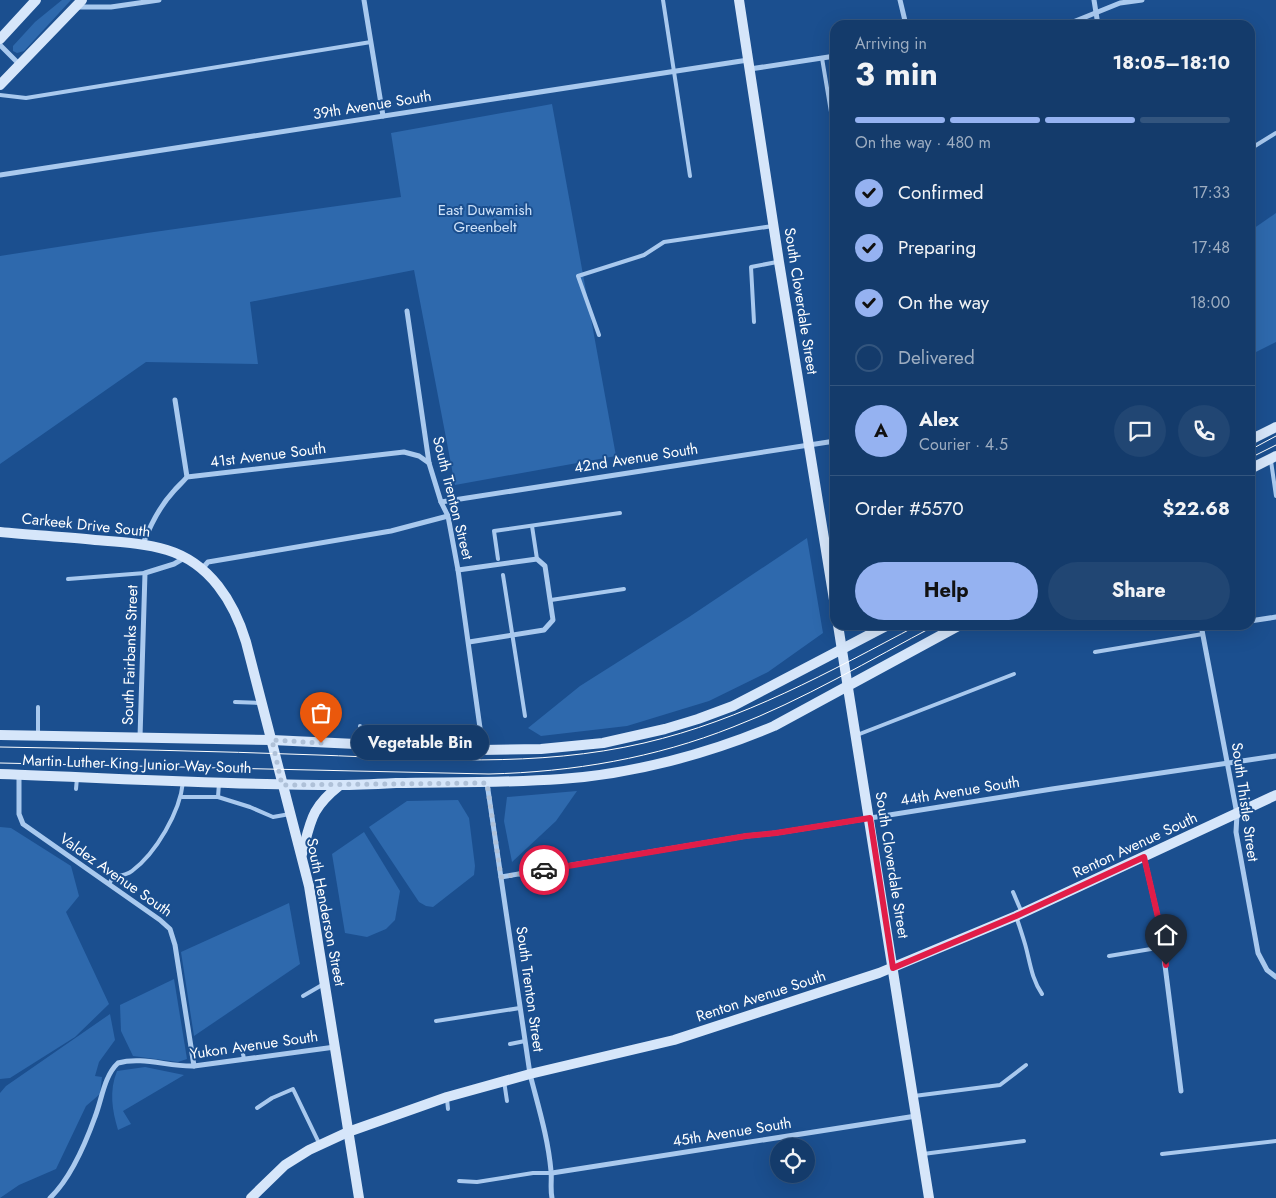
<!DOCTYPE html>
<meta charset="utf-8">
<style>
body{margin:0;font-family:Jost,sans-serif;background:#214673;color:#f1f3f6;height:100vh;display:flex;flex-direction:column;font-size:19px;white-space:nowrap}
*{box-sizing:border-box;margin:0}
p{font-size:16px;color:#9dadc1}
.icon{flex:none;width:28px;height:28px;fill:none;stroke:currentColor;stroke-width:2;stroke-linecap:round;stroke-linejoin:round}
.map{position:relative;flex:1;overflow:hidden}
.panel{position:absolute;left:830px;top:20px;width:425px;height:610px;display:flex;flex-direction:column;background:#143b6b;border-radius:15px;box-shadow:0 5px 20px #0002,0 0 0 1px #33557e}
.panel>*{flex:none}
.tools{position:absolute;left:770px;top:1138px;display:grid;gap:10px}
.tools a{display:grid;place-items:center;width:45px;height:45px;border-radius:50%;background:#143b6b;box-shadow:0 5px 20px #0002,0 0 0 1px #33557e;font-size:25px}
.pin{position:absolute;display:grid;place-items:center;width:42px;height:42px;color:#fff;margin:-51px -21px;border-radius:50% 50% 50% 0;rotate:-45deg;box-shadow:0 0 5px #0007}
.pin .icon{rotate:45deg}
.courier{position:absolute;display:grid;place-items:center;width:50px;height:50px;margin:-25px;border:4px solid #e11d48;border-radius:50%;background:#fff;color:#222;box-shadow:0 1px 6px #0007}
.bubble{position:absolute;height:35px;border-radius:18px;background:#143b6b;box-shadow:0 5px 20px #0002,0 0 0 1px #33557e;font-size:16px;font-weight:700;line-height:35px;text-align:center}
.overview em{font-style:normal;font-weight:700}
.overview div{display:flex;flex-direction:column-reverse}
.overview{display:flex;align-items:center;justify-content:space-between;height:85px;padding:0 25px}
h1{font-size:32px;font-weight:700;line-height:38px}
.bar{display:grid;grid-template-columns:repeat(4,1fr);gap:8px 5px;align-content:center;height:60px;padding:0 25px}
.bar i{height:6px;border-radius:4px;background:#33557e}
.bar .current{background:#95b2f1}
.bar p{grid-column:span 4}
.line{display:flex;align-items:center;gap:12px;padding:0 25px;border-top:1px solid #33557e}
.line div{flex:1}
.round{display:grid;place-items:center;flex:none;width:52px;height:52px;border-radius:26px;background:#214673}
ol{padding:0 25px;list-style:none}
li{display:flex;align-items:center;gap:15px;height:55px}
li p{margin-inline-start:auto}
li .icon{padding:5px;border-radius:50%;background:#95b2f1;color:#111;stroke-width:4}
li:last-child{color:#9dadc1}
li i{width:28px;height:28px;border:2px solid #33557e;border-radius:50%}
.primary-button{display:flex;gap:10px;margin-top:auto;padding:10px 25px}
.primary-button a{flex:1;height:58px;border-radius:30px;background:#95b2f1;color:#111;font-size:20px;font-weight:700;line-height:58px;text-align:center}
.primary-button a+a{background:#214673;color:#f1f3f6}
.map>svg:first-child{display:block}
.green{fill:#2e69ad}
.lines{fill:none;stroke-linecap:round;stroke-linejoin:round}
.lane{stroke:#a9c9ee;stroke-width:4}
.street{stroke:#a9c9ee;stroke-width:5}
.secondary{stroke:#d6e6fa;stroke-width:10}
.tram{stroke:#fff;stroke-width:1}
.done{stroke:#afc1d8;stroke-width:5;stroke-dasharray:0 9}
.route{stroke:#e11d48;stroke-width:6}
.labels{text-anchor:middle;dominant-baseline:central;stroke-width:4;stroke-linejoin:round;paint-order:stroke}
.street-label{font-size:15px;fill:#fff;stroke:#1b4f8f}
.park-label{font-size:15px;fill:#cfe3fa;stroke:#1b4f8f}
</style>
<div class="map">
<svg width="1276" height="1198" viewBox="0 0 1276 1198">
<rect width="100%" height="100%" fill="#1b4f8f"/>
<g class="green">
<polygon points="62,0 71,0 24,51 17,53 13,51 13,46 35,22"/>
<polygon points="552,104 616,456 455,485 414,270 250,302 258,364 146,362 0,464 0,256 147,233 401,197 391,133"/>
<polygon points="1276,213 1276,342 1250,355 1250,231"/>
<polygon points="807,538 823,633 768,672 709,701 627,726 541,736 528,728 580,686 689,617"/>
<polygon points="577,791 556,821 512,862 504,821 507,797"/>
<polygon points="458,800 469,818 475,866 474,875 433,907 426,906 419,902 369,827 407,801"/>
<polygon points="0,827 11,828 71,866 79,896 66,912 109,1004 75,1037 10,1078 0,1079"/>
<polygon points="364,832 400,891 395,920 386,929 367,937 345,933 332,854"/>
<polygon points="289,903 300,964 194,1036 181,952"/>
<polygon points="174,979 187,1059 178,1062 133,1056 121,1031 120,1005"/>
<polygon points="110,1014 115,1040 99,1062 95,1076 102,1077 100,1094 86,1106 56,1169 19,1185 0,1198 0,1093 6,1086"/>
<path d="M 145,1067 L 184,1075 L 123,1111 L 131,1124 L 118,1130 C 112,1110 109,1091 117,1071 Z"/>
</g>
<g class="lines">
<g class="lane">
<polyline points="663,0 690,176"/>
<polyline points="822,58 835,136"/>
<polyline points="0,95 26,98 371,42"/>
<polyline points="1250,149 1276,133"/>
<polyline points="754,322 751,267 777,262"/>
<polyline points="599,335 578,276 644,255 664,242 773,226"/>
<polyline points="1271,461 1276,496"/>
<polyline points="532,526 537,559"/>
<polyline points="498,559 494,531 620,513"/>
<polyline points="503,575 525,716"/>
<polyline points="68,579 145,573"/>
<polyline points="551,600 624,589"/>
<polyline points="1095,652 1203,634"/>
<polyline points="235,702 260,703"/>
<polyline points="38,733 38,707"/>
<polyline points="857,735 1014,674"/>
<polyline points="360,742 360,726"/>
<polyline points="219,783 218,797 250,807 273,817 290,814"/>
<polyline points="76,789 77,778"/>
<polyline points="182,797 218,797"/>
<path d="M 109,884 L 113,877 C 119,876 127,875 132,871 C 156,853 180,812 183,782"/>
<polyline points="1013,892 1022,913"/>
<path d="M 1016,916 C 1019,925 1022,934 1025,944 C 1030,961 1031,978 1042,994"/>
<polyline points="1109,956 1163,947"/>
<polyline points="303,996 322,985"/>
<polyline points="436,1021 520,1008"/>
<polyline points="510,1044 525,1041"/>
<polyline points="242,1049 244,1059"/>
<polyline points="504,1081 507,1101"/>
<polyline points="914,1096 1000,1085 1026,1065"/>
<polyline points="447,1099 448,1109"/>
<polyline points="257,1108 272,1098 293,1089 320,1145"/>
<polyline points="923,1154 1024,1141"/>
<polyline points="1162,1154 1276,1141"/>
<polyline points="459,1181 477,1182 533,1173 552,1173"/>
</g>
<g class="street">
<polyline points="364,0 383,116"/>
<polyline points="900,0 906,25"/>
<polyline points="1094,0 1098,25"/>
<polyline points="78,7 111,7 159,0"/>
<polyline points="1054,25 1073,22 1120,3 1142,0"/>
<polyline points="0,45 19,64"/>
<polyline points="750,69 835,56"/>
<polyline points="0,175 748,60"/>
<polyline points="407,311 429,463 441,502 448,516 458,570 481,735 481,750"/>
<polyline points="175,400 187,477"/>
<polyline points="441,502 835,441"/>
<path d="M 143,544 C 150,526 160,506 173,492 C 177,487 182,483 187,477 L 404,452 L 419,456 L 429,463"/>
<polyline points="202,569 208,562 391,531 448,516"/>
<polyline points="458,570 537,559 545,566 553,620 544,630 469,642"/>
<polyline points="1250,621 1276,617"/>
<polyline points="1201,625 1237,814 1236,832 1258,953 1267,970 1276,977"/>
<polyline points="1202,629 1225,625"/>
<polyline points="140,737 145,573 174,564 184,558"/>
<polyline points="19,775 19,814 23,824 160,920 170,929 175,945 194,1066"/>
<path d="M 487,783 L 530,1074 C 538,1106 548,1137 551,1171 C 552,1180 550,1188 552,1198"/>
<polyline points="1144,857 1160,926 1181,1091"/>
<polyline points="501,877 746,836 776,833 1052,789 1276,756"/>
<polyline points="552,1173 916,1116"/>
<path d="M 50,1198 C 70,1179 86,1142 95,1117 C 102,1099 104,1076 118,1063 C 142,1056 169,1067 194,1066 L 335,1047"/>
</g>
<g class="secondary">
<polyline points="739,0 779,262 835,606"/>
<polyline points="0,39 36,0"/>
<polyline points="0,85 82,0"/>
<polyline points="1250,440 1276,427"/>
<polyline points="1250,469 1276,456"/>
<path d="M 0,532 C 32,535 64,537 95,540 C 120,542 144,543 167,550 C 210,563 234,602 246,642 L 309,886 L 359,1198"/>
<polyline points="838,625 929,1198"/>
<polyline points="0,735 272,740 481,750 541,749 603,743 665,729 698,719 733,706 888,625"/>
<path d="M 0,774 C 113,778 225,785 338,785 C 357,785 377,784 396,783 C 451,782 506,783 561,779 C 633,774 708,754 774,726 L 960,625"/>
<path d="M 302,854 C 311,820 311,808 340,785"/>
<polyline points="251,1198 285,1165 309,1150 348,1132 447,1097 530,1074 674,1040 879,973 1016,916 1276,795"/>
</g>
<g class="tram">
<polyline points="1250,450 1276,436"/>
<polyline points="1250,458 1276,445"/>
<path d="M 0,747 C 106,749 212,751 318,755 C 427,759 537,768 644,743 C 743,720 829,672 918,625"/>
<path d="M 0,763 L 489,774 C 573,772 655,758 733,727 C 803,700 870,660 936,625"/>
</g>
</g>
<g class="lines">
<polyline class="done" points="321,743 272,740 282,785 487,783 501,877 544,870"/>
<polyline class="route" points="544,870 746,836 776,833 870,818 893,968 1016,916 1144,857 1160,926 1166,965"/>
</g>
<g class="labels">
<g class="street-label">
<text transform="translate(372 105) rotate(-9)">39th Avenue South</text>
<text transform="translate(801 301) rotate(81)">South Cloverdale Street</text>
<text transform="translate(268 455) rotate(-7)">41st Avenue South</text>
<text transform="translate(636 458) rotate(-9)">42nd Avenue South</text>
<text transform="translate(453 498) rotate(76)">South Trenton Street</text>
<text transform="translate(86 525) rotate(6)">Carkeek Drive South</text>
<text transform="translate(130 655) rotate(-88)">South Fairbanks Street</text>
<text transform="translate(137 764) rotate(2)">Martin Luther King Junior Way South</text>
<text transform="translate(960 791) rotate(-9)">44th Avenue South</text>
<text transform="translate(1245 802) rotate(82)">South Thistle Street</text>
<text transform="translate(1135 845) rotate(-25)">Renton Avenue South</text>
<text transform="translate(892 865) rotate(81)">South Cloverdale Street</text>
<text transform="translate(116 875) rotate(35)">Valdez Avenue South</text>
<text transform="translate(326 912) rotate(79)">South Henderson Street</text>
<text transform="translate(530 989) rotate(82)">South Trenton Street</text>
<text transform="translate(761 996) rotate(-18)">Renton Avenue South</text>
<text transform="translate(254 1045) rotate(-8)">Yukon Avenue South</text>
<text transform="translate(732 1132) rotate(-9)">45th Avenue South</text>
</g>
<g class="park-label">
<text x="485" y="210">East Duwamish<tspan x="485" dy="17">Greenbelt</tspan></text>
</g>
</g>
</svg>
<div class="tools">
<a><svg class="icon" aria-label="locate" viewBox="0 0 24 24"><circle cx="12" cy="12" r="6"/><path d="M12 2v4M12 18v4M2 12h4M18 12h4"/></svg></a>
</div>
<div class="pin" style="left:321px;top:743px;background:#ea580c"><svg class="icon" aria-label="bag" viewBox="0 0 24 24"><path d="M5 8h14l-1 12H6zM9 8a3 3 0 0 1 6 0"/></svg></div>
<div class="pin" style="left:1166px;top:965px;background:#1f2937"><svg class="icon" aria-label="home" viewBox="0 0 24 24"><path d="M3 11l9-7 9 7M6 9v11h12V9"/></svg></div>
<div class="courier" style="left:544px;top:870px"><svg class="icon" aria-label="car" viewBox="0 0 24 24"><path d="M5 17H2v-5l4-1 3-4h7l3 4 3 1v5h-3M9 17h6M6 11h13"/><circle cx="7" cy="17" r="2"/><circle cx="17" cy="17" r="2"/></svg></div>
<div class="bubble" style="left:351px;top:725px;width:138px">Vegetable Bin</div>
<section class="panel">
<div class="overview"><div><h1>3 min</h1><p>Arriving in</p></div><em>18:05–18:10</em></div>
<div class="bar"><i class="current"></i><i class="current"></i><i class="current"></i><i></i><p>On the way · 480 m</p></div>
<ol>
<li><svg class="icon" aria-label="check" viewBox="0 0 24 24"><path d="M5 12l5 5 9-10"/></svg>Confirmed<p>17:33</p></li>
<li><svg class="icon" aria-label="check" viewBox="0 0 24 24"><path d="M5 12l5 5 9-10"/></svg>Preparing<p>17:48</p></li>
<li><svg class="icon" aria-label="check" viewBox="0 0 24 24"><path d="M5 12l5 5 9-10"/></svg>On the way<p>18:00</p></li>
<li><i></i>Delivered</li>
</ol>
<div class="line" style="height:90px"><b class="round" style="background:#95b2f1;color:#111">A</b><div><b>Alex</b><p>Courier · 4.5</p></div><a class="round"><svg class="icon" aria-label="chat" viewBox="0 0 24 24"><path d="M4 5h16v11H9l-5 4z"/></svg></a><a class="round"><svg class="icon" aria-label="phone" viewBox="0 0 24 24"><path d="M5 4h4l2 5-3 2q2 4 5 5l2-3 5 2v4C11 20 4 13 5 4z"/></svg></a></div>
<div class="line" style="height:65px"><div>Order #5570</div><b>$22.68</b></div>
<div class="primary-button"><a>Help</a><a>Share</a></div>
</section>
</div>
